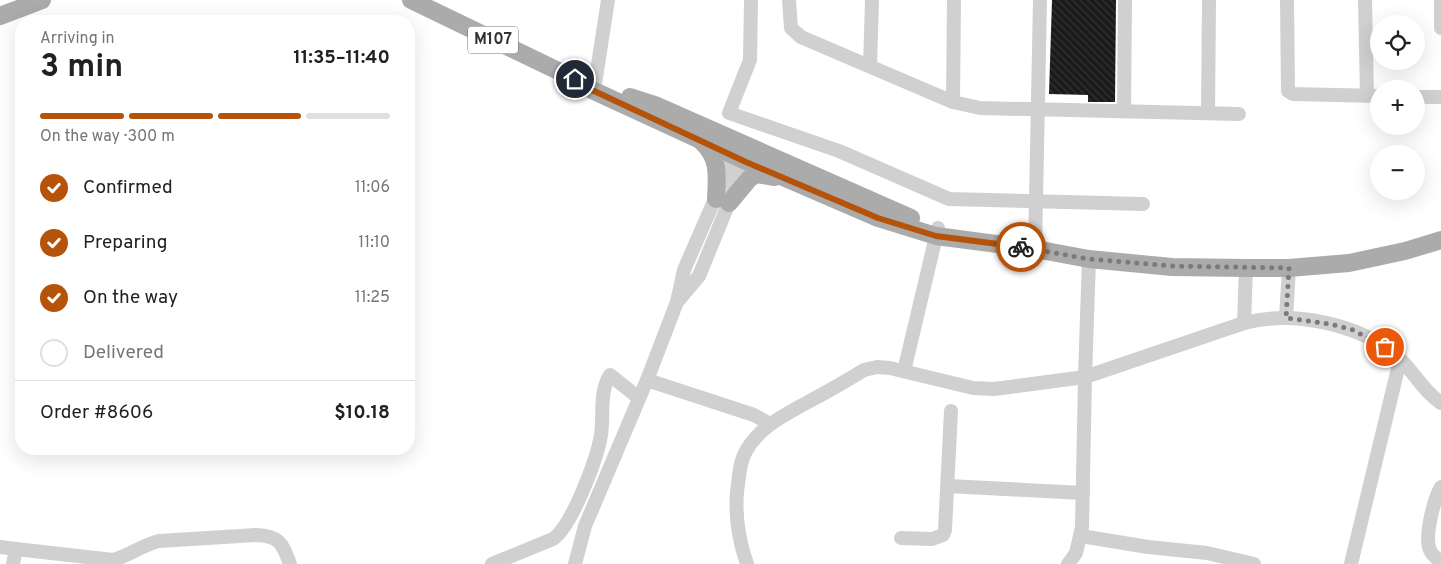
<!DOCTYPE html>
<meta charset="utf-8">
<style>
body{margin:0;font-family:Overpass,sans-serif;background:#f2f2f2;color:#202124;height:100vh;display:flex;flex-direction:column;font-size:19px;white-space:nowrap}
*{box-sizing:border-box;margin:0}
p{font-size:16px;color:#757577}
.icon{flex:none;width:28px;height:28px;fill:none;stroke:currentColor;stroke-width:2;stroke-linecap:round;stroke-linejoin:round}
.map{position:relative;flex:1;overflow:hidden}
.details{position:absolute;left:15px;top:15px;width:400px;height:440px;display:flex;flex-direction:column;background:#fff;border-radius:20px;box-shadow:0 5px 20px #0002}
.details>*{flex:none}
.controls{position:absolute;left:1370px;top:15px;display:grid;gap:10px}
.controls a{display:grid;place-items:center;width:55px;height:55px;border-radius:50%;background:#fff;box-shadow:0 5px 20px #0002;font-size:25px}
.pin{position:absolute;display:grid;place-items:center;width:42px;height:42px;color:#fff;margin:-21px;border:2px solid #fff;border-radius:50%;box-shadow:0 1px 5px #0007}
.courier{position:absolute;display:grid;place-items:center;width:50px;height:50px;margin:-25px;border:4px solid #b45309;border-radius:50%;background:#fff;color:#222;box-shadow:0 1px 6px #0007}
.headline em{font-style:normal;font-weight:700}
.headline div{display:flex;flex-direction:column-reverse}
.headline{display:flex;align-items:center;justify-content:space-between;height:85px;padding:0 25px}
h1{font-size:32px;font-weight:700;line-height:38px}
.bar{display:grid;grid-template-columns:repeat(4,1fr);gap:8px 5px;align-content:center;height:60px;padding:0 25px}
.bar i{height:6px;border-radius:4px;background:#e0e0e0}
.bar .current{background:#b45309}
.bar p{grid-column:span 4}
.line{display:flex;align-items:center;gap:12px;padding:0 25px;border-top:1px solid #e0e0e0}
.line div{flex:1}
ol{padding:0 25px;list-style:none}
li{display:flex;align-items:center;gap:15px;height:55px}
li p{margin-inline-start:auto}
li .icon{padding:5px;border-radius:50%;background:#b45309;color:#fff;stroke-width:4}
li:last-child{color:#757577}
li i{width:28px;height:28px;border:2px solid #e0e0e0;border-radius:50%}
.map>svg:first-child{display:block}
.building{fill:url(#building-back-hatch)}
.lines{fill:none;stroke-linecap:round;stroke-linejoin:round}
.minor{stroke:#d0d0d0;stroke-width:14}
.major{stroke:#ababab;stroke-width:18}
.done{stroke:#7a7a7a;stroke-width:5;stroke-dasharray:0 9}
.route{stroke:#b45309;stroke-width:6}
.labels{text-anchor:middle;dominant-baseline:central;stroke-width:5;stroke-linejoin:round;paint-order:stroke}
.shield{fill:#fff;stroke:#707070;stroke-width:1}
.shield-label{font-size:16px;font-weight:bold;fill:#333}
</style>
<div class="map">
<svg width="1441" height="564" viewBox="0 0 1441 564">
<defs>
<pattern id="building-back-hatch" width="6" height="6" patternUnits="userSpaceOnUse" patternTransform="scale(1.25)"><rect width="6" height="6" fill="#1a1a1a"/><path d="M-1 5l2 2M0 0l6 6M5-1l2 2" fill="none" stroke="#333"/></pattern>
</defs>
<rect width="100%" height="100%" fill="#fff"/>
<polygon class="building" points="1052,0 1116,0 1115,102 1088,102 1088,95 1049,94"/>
<g class="lines">
<g class="minor">
<polyline points="751,0 750,60 729,113 839,151 949,199 1143,204"/>
<polyline points="789,0 791,28 801,37 953,102 980,108 1239,114"/>
<polyline points="1287,0 1288,91 1293,94 1379,96"/>
<polyline points="1365,0 1367,96"/>
<polyline points="1441,0 1441,28"/>
<polyline points="870,66 872,0"/>
<polyline points="592,90 595,84 608,0"/>
<polyline points="1416,97 1441,97"/>
<polyline points="953,102 954,0"/>
<polyline points="1124,111 1125,0"/>
<polyline points="1208,113 1209,0"/>
<polyline points="1035,249 1040,0"/>
<polyline points="678,301 699,276 746,161"/>
<polyline points="1286,318 1289,268"/>
<polyline points="1244,323 1246,268"/>
<polyline points="904,371 938,228"/>
<polyline points="647,380 754,415 770,424"/>
<polyline points="948,486 1083,493"/>
<path d="M 1441,487 C 1434,499 1424,537 1430,550 C 1432,555 1437,559 1441,562"/>
<polyline points="1081,536 1148,547 1207,553 1254,564"/>
<polyline points="901,538 932,539 943,535 945,530 951,411"/>
<polyline points="0,547 16,549 13,564"/>
<path d="M 16,549 L 113,560 C 129,556 142,545 159,541 L 256,535 C 280,536 282,543 290,564"/>
<path d="M 492,564 L 553,539 C 572,526 597,459 601,435 C 604,415 599,392 610,375 L 639,398"/>
<polyline points="575,564 585,526 647,380 677,302 684,270 734,155"/>
<path d="M 747,564 C 739,541 735,516 737,492 C 739,479 739,463 746,451 C 759,427 785,415 808,402 C 827,392 846,381 864,370 L 877,367 L 890,368 L 973,388 L 994,389 L 1085,377 L 1244,323 C 1294,310 1361,324 1399,358 C 1414,372 1424,392 1441,403"/>
<polyline points="1068,564 1076,553 1082,527 1085,377 1089,259"/>
<polyline points="1351,564 1400,360"/>
</g>
<g class="major">
<polyline points="411,0 575,79 592,90 746,161 878,218 936,236 1035,249 1089,259 1172,267 1246,268 1289,268 1349,263 1405,251 1441,240"/>
<polyline points="0,16 42,0"/>
<polyline points="630,97 655,105 911,218"/>
<path d="M 702,142 C 720,158 717,177 716,199"/>
<polyline points="729,203 749,179 756,174 775,177"/>
</g>
</g>
<g class="lines">
<polyline class="done" points="1021,247 1089,259 1172,266 1289,268 1286,318 1330,324 1353,330 1385,347"/>
<polyline class="route" points="575,79 592,90 746,162 878,218 936,236 1021,247"/>
</g>
<g class="labels">
<rect class="shield" x="468" y="26.5" width="50" height="27" rx="4"/>
<g class="shield-label">
<text x="493" y="40">M107</text>
</g>
</g>
</svg>
<div class="controls">
<a><svg class="icon" aria-label="locate" viewBox="0 0 24 24"><circle cx="12" cy="12" r="6"/><path d="M12 2v4M12 18v4M2 12h4M18 12h4"/></svg></a>
<a>+</a>
<a>−</a>
</div>
<div class="pin" style="left:1385px;top:347px;background:#ea580c"><svg class="icon" aria-label="bag" viewBox="0 0 24 24"><path d="M5 8h14l-1 12H6zM9 8a3 3 0 0 1 6 0"/></svg></div>
<div class="pin" style="left:575px;top:79px;background:#1f2937"><svg class="icon" aria-label="home" viewBox="0 0 24 24"><path d="M3 11l9-7 9 7M6 9v11h12V9"/></svg></div>
<div class="courier" style="left:1021px;top:247px"><svg class="icon" aria-label="bike" viewBox="0 0 24 24"><circle cx="6" cy="16" r="4"/><circle cx="18" cy="16" r="4"/><path d="M6 16l4-8h5l3 8M10 8l3 8H6M13 5h3"/></svg></div>
<section class="details">
<div class="headline"><div><h1>3 min</h1><p>Arriving in</p></div><em>11:35–11:40</em></div>
<div class="bar"><i class="current"></i><i class="current"></i><i class="current"></i><i></i><p>On the way · 300 m</p></div>
<ol>
<li><svg class="icon" aria-label="check" viewBox="0 0 24 24"><path d="M5 12l5 5 9-10"/></svg>Confirmed<p>11:06</p></li>
<li><svg class="icon" aria-label="check" viewBox="0 0 24 24"><path d="M5 12l5 5 9-10"/></svg>Preparing<p>11:10</p></li>
<li><svg class="icon" aria-label="check" viewBox="0 0 24 24"><path d="M5 12l5 5 9-10"/></svg>On the way<p>11:25</p></li>
<li><i></i>Delivered</li>
</ol>
<div class="line" style="height:65px"><div>Order #8606</div><b>$10.18</b></div>
</section>
</div>
